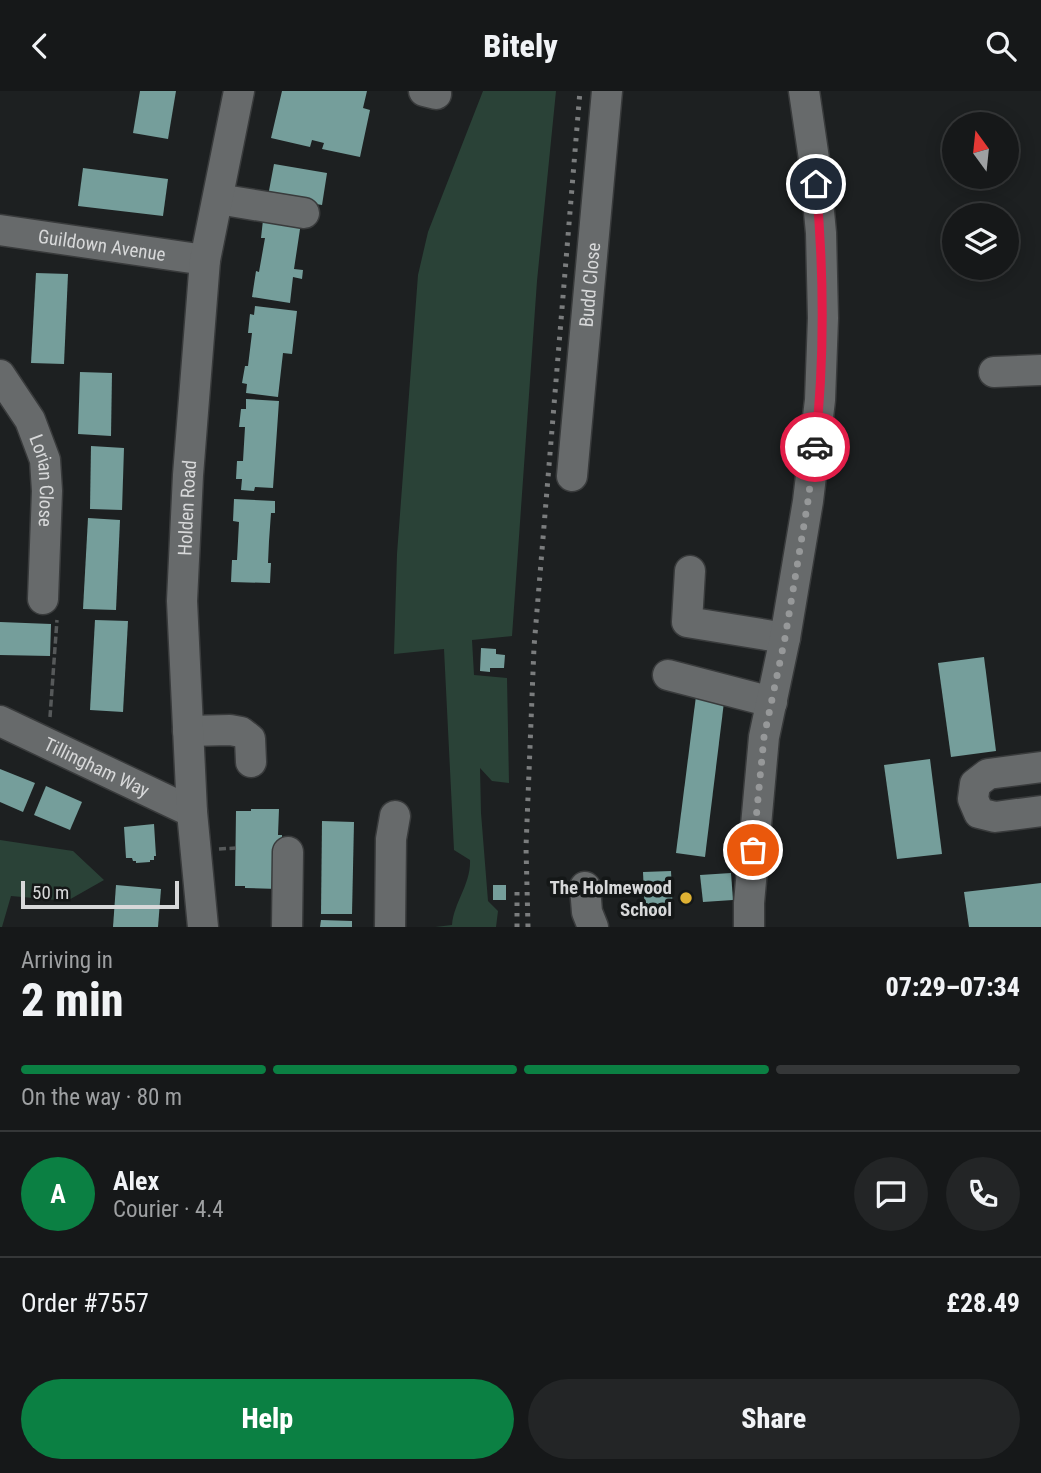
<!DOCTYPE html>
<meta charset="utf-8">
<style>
body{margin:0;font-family:"Roboto Condensed",sans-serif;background:#232526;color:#f1f3f6;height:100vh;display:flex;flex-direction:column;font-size:26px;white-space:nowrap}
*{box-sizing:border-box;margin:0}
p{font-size:23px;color:#9ea0a2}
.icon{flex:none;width:38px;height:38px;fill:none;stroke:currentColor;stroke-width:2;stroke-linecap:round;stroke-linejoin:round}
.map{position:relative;height:836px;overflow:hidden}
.sheet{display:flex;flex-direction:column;background:#161819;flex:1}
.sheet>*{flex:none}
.needle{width:46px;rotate:345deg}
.controls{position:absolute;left:942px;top:21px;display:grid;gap:14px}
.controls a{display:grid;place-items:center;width:77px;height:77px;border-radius:50%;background:#161819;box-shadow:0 4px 18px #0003,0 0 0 2px #353738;font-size:35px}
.scale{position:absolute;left:21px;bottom:18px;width:158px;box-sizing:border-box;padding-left:7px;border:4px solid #d7d8d9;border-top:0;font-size:19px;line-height:24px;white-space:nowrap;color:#d7d8d9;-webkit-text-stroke:5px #141717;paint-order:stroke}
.pin{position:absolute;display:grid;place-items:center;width:60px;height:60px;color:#fff;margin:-30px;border:4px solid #fff;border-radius:50%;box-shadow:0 2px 7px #0007}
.courier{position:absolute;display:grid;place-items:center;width:70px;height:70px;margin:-35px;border:5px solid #e11d48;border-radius:50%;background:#fff;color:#222;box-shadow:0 2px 9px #0007}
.head em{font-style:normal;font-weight:800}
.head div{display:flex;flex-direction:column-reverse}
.head{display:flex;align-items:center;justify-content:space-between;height:119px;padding:0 21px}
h1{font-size:46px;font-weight:800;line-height:52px}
.bar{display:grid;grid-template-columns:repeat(4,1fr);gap:10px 7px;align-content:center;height:84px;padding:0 21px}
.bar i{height:9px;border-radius:5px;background:#353738}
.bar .current{background:#0b8043}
.bar p{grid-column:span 4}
.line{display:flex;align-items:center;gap:18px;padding:0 21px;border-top:2px solid #353738}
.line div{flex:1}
.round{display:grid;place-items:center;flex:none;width:74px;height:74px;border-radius:37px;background:#232526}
.action{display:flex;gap:14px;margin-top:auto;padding:14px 21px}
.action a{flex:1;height:80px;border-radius:42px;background:#0b8043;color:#fff;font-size:28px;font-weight:800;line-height:80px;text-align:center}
.action a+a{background:#232526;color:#f1f3f6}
header{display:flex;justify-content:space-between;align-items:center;height:91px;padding:0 21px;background:#161819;font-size:32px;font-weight:800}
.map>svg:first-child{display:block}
.green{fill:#2a4237}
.building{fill:#759e9b}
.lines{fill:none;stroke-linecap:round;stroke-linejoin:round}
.minor-casing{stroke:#393b3c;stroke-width:33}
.path{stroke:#56595a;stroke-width:3.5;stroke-dasharray:7 3.5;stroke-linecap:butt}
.minor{stroke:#676a6b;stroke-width:30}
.rail{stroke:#7b7d7e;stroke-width:5;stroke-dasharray:3.5 7;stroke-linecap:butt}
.done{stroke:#969899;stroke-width:7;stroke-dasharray:0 12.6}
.route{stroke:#e11d48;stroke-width:9}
.poi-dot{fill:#deb133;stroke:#141717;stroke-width:2.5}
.labels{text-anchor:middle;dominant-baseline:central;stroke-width:7;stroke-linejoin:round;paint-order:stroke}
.street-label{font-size:19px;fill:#d7d8d9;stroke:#141717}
.poi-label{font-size:19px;font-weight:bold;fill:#d7d8d9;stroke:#141717;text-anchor:end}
</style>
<header><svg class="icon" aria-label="back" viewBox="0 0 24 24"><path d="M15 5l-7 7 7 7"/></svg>Bitely<svg class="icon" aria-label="search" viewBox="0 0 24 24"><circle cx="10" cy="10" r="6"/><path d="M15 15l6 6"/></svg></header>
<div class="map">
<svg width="1041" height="836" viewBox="0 0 1041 836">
<rect width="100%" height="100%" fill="#1d2021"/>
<g class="green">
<path d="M 483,0 L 556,0 L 537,190 L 512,545 L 472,549 L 474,584 L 507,587 L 509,692 L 492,690 L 480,677 L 481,722 L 488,810 L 498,820 L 496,836 L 435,836 L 452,834 C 454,811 471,793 470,769 L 454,759 L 444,558 L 394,563 L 397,463 L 418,184 L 428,141 Z"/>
<polygon points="0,749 73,760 104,789 67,810 11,805 2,836 0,836"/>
</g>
<g class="building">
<polygon points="140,0 176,0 168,48 133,42"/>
<polygon points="282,0 367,0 363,17 370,19 360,66 322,58 324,52 312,49 310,56 271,47"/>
<polygon points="274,73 327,82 322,114 268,105"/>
<polygon points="83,77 168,88 163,125 78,115"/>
<polygon points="302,125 294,178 303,179 302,188 293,186 290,212 252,206 256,180 259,181 265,147 261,147 263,129"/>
<polygon points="36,182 68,183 64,273 31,272"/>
<polygon points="255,215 297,220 292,263 283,262 278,306 246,302 247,293 242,292 245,275 248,275 252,242 248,242 250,223 254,224"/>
<polygon points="80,281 112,282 111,345 78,343"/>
<polygon points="246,308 279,310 273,397 255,396 254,400 241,399 242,388 236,388 237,370 243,370 245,336 239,336 241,318 246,318"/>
<polygon points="91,355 124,357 122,419 90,418"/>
<polygon points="234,408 275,410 275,422 271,422 269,450 268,472 271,472 270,492 231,491 232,469 237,469 239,431 233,430"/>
<polygon points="88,427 120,429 116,519 83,518"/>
<polygon points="95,529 128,530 123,621 90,619"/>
<polygon points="0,531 51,533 50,565 0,564"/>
<polygon points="481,557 496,558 496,563 505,564 504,577 490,577 490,581 480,580"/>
<polygon points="984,566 996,660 951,666 938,572"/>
<polygon points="696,605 724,611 705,766 676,762"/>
<polygon points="930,668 942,763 897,768 884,674"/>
<polygon points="0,678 35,692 23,721 0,711"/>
<polygon points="46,695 82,711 70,739 34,724"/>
<polygon points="251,718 279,718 278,744 282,744 282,774 278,798 245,797 245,795 235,795 236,720 251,720"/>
<polygon points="322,730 354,731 352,823 321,823"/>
<polygon points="154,733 156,765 154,765 154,769 150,769 150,771 136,772 136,770 133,770 132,767 126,767 124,736"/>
<polygon points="671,780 673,824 645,825 643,781"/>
<polygon points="731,782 733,809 703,811 700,784"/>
<polygon points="1041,792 1041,836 969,836 964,801"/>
<polygon points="116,794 161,798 158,836 113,836"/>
<rect x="493" y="794" width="13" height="15"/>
<polygon points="321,829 352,830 352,836 320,836"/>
</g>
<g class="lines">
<defs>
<g id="minor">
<polyline points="424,0 436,3"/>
<polyline points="218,108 304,122"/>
<path id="s1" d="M 0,139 L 205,169"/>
<polyline points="994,281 1041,279"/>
<path id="s2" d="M 0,284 L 30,329 L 45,369 L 47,400 L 43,508"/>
<path id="s3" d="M 572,385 L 607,0"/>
<polyline points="690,480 687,531 785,547"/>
<polyline points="668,584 772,611"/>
<path id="s4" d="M 0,630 L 192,721"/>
<polyline points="188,640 230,639 241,641 250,648 251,671"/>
<polyline points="1041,676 988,683 975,693 973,708 979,722 995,726 1041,720"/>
<polyline points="585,796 587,821 593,836"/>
<path id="s5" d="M 203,836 L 192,721 L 182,510 L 188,384 L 205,169 L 239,0"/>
<polyline points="287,836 288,761"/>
<polyline points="390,836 391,748 395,725"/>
<polyline points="749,836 749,812 764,646 785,547 808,410 820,309 823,227 821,142 814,68 804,0"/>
</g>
</defs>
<use href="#minor" class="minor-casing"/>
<g class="path">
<polyline points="50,626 57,529"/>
<polyline points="219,758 236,757"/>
</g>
<use href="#minor" class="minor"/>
<g class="rail">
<polyline points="517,836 517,801"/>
<polyline points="528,836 526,756 534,556 580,0"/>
</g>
</g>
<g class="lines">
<polyline class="done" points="753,759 764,646 785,547 808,410 815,356"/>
<path class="route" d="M 815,356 C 825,268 824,180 816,93"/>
</g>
<circle class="poi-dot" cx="686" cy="807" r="7"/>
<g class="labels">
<g class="street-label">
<text stroke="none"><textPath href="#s1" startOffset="103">Guildown Avenue</textPath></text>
<text stroke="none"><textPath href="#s3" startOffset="192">Budd Close</textPath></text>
<text stroke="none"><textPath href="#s2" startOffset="117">Lorian Close</textPath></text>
<text stroke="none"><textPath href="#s5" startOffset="420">Holden Road</textPath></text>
<text stroke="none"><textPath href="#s4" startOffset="107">Tillingham Way</textPath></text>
</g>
<g class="poi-label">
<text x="672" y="796">The Holmewood<tspan x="672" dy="22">School</tspan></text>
</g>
</g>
</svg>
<div class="controls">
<a><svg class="needle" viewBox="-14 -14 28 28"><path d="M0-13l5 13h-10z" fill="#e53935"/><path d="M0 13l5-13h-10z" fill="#9ea0a2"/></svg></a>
<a><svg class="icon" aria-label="layers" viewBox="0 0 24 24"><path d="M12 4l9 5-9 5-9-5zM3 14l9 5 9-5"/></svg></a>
</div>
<div class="scale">50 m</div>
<div class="pin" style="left:753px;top:759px;background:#ea580c"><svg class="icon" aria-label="bag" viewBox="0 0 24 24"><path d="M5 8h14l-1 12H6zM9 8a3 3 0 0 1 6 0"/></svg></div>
<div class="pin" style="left:816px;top:93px;background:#1f2937"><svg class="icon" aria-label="home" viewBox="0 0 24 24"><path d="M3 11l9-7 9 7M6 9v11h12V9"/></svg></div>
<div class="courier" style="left:815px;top:356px"><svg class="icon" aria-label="car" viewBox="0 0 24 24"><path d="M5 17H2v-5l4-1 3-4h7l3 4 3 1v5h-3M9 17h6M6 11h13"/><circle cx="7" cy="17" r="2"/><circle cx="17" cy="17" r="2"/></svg></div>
</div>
<section class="sheet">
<div class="head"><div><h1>2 min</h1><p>Arriving in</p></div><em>07:29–07:34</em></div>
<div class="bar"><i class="current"></i><i class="current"></i><i class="current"></i><i></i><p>On the way · 80 m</p></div>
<div class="line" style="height:126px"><b class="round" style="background:#0b8043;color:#fff">A</b><div><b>Alex</b><p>Courier · 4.4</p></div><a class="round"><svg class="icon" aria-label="chat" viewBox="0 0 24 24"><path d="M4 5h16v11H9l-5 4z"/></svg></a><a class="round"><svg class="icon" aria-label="phone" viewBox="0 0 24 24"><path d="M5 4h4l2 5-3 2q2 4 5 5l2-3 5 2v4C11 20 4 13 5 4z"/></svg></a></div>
<div class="line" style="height:91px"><div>Order #7557</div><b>£28.49</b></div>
<div class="action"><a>Help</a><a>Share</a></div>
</section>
